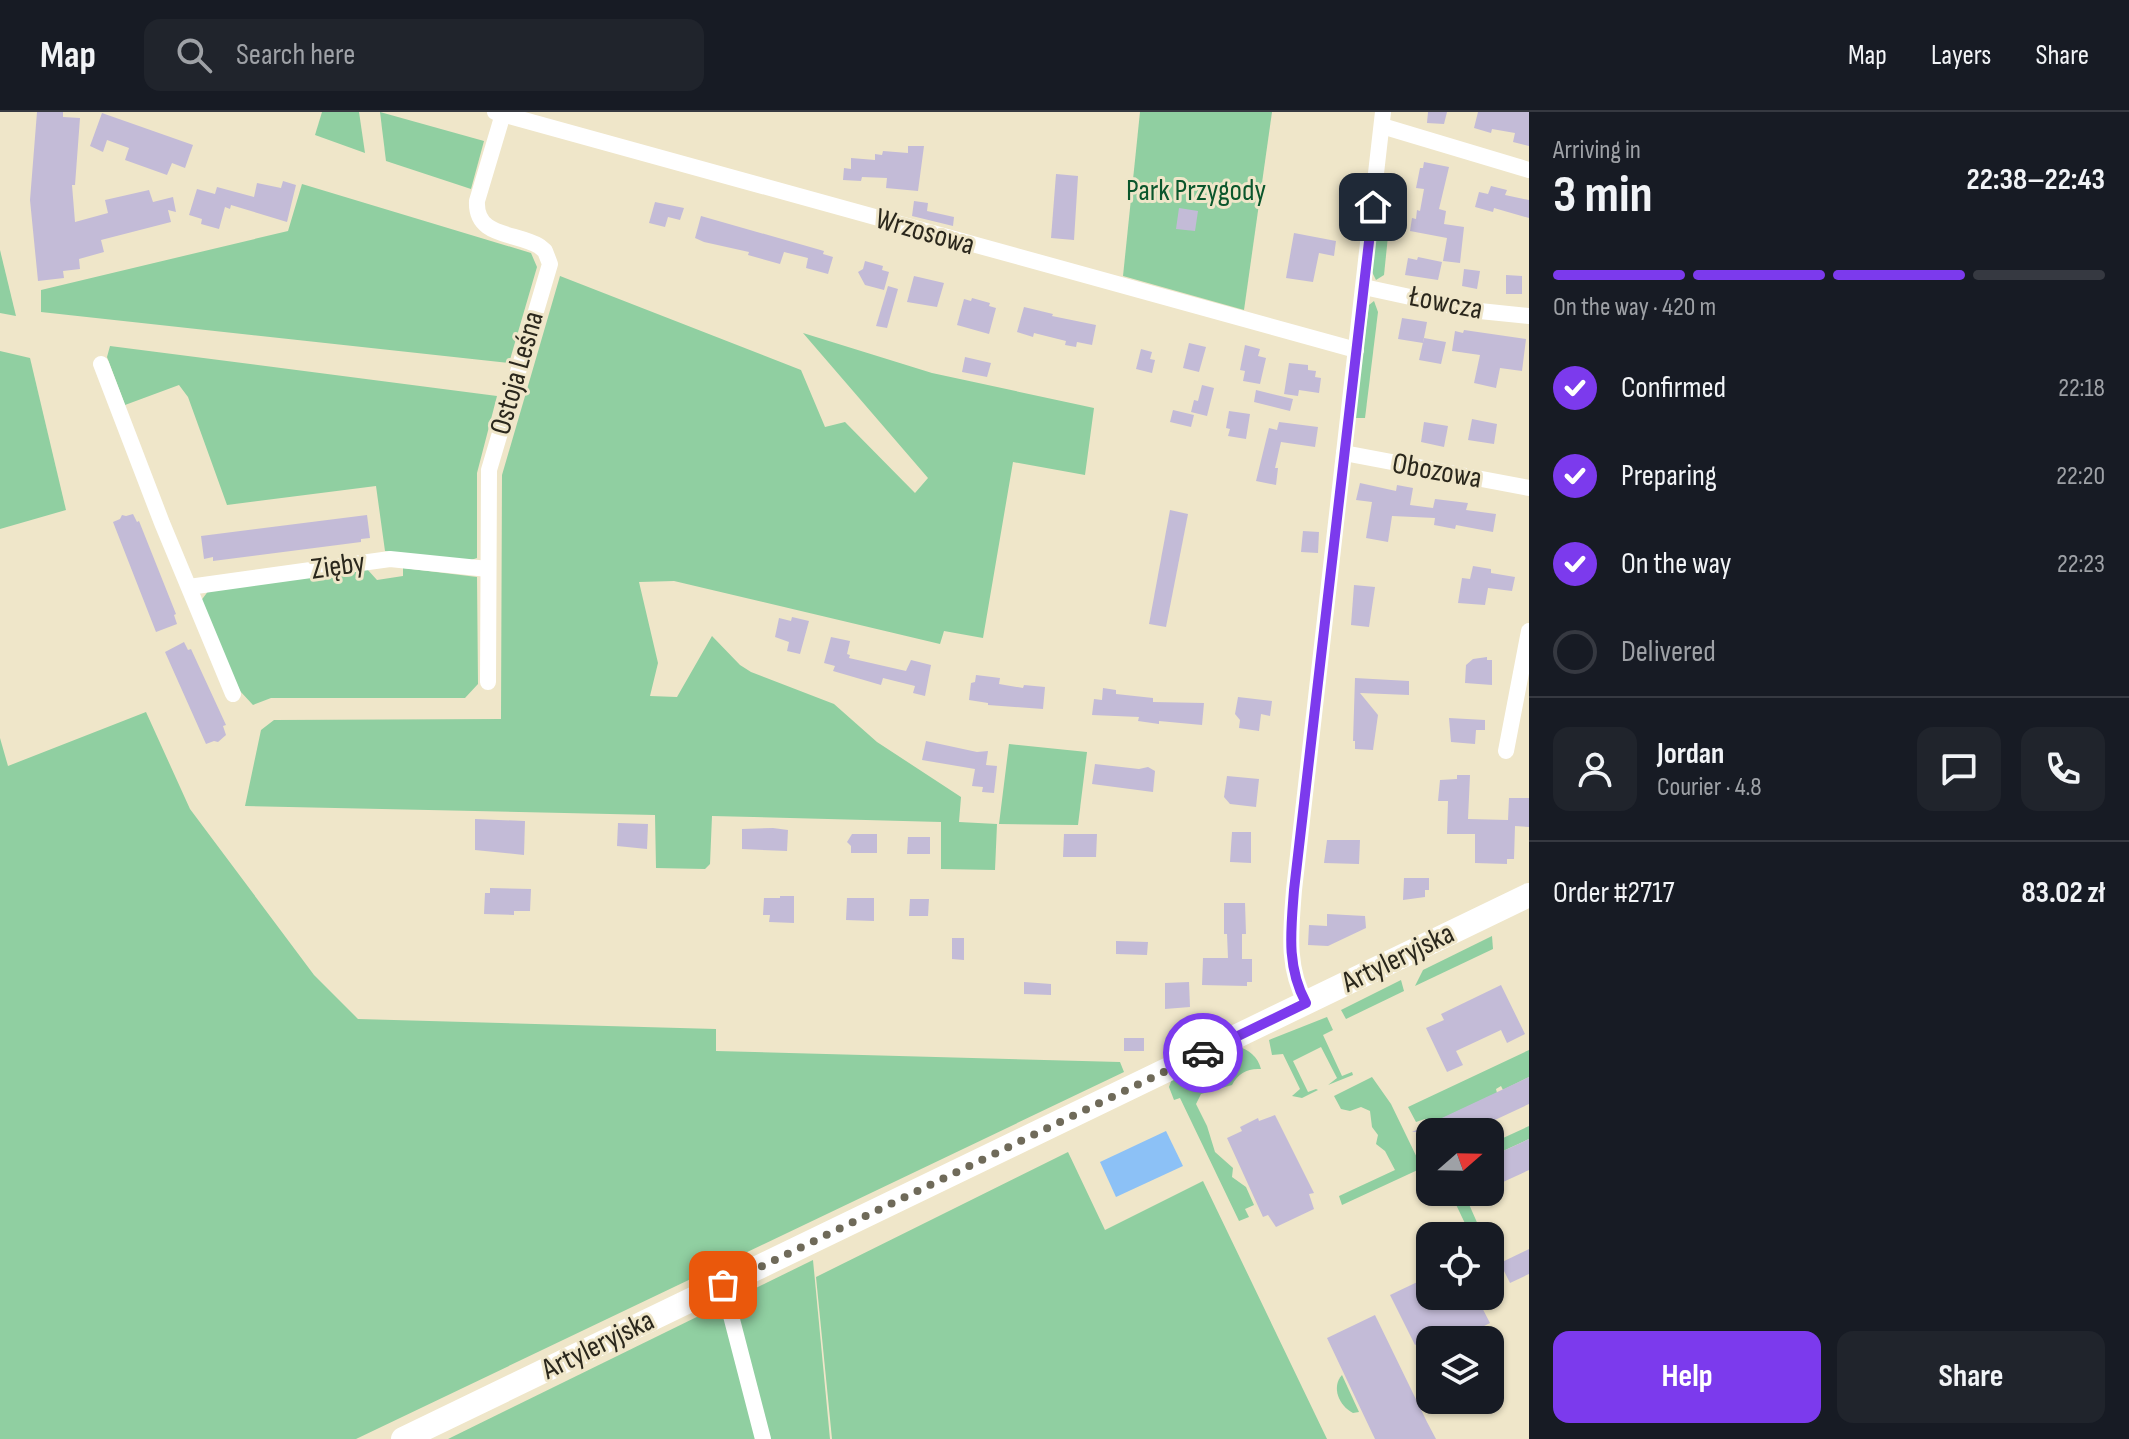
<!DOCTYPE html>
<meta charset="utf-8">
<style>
body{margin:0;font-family:"Sofia Sans Condensed",sans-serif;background:#20242c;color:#f1f3f6;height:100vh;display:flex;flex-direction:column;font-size:30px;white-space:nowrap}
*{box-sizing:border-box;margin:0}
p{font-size:26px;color:#9ea1a6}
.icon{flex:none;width:44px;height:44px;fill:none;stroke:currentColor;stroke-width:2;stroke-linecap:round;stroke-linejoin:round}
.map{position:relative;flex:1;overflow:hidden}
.panel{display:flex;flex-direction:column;background:#171b24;width:600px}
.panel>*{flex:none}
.needle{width:52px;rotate:70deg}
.tools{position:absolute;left:1416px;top:1006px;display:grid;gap:16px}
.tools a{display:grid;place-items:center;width:88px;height:88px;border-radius:16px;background:#171b24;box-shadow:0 2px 6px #0004;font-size:40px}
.pin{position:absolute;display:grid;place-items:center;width:68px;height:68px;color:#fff;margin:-34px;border-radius:16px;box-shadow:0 4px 12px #0006}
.courier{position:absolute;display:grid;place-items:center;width:80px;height:80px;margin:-40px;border:6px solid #7c3aed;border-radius:50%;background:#fff;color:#222;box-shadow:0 2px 10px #0007}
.headline em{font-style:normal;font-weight:700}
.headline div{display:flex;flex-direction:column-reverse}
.headline{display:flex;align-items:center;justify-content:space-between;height:136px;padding:0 24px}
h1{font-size:52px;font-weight:700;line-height:60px}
.bar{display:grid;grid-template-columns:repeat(4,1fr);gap:12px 8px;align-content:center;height:96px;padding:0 24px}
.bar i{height:10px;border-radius:6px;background:#363941}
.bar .active{background:#7c3aed}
.bar p{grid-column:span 4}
.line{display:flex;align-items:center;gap:20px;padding:0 24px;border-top:2px solid #363941}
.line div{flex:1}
.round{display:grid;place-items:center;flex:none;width:84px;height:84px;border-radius:16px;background:#20242c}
ol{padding:0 24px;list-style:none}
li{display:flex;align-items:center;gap:24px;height:88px}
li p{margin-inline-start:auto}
li .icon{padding:8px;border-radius:50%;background:#7c3aed;color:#fff;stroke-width:4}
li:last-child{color:#9ea1a6}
li i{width:44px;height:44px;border:4px solid #363941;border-radius:50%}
.action{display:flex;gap:16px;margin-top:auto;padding:16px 24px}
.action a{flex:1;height:92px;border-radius:16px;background:#7c3aed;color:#fff;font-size:32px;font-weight:700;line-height:92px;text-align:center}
.action a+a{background:#20242c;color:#f1f3f6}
header{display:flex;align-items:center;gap:48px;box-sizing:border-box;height:112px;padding:0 40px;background:#171b24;border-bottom:2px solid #363941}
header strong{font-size:38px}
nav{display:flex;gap:44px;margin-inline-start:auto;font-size:28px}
.search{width:560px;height:72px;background:#20242c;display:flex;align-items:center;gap:20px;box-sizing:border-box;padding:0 28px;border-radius:16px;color:#9ea1a6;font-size:30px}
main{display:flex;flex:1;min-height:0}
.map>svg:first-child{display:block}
.green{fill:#90cfa1}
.water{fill:#8cc1f6}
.building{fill:#c3bbd7}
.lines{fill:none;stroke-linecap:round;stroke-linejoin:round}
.street{stroke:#fff;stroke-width:16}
.secondary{stroke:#fff;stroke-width:24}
.done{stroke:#6f6a59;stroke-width:8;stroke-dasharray:0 14.4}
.route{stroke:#7c3aed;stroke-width:10}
.labels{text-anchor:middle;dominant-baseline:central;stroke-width:6;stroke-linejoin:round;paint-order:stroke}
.park-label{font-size:30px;fill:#0a562c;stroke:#efe6c9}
.street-label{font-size:30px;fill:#2a271c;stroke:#efe6c9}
</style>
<header>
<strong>Map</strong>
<div class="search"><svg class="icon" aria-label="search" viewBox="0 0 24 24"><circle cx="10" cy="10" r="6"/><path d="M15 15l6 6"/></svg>Search here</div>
<nav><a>Map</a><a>Layers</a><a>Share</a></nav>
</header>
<main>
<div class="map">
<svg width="1529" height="1327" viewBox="0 0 1529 1327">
<rect width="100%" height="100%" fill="#efe6c9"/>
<g class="green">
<polygon points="322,0 359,0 365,41 315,23"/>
<polygon points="380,0 484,29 471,77 386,49"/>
<polygon points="1140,0 1272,0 1244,198 1123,164"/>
<polygon points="302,72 531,141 537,155 509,251 41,200 41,178 288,119"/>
<polygon points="1378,122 1388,124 1384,163 1376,168 1371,158 1375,124"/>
<polygon points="0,138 16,204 0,201"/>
<polygon points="560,164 801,258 825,315 845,310 915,381 928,366 803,221 932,261 1094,296 1085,363 1013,350 983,526 944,519 940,532 674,469 639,470 658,551 650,584 677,585 712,524 740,553 751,560 834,592 877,630 961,685 959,710 997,712 995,758 941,757 941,710 712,704 710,752 705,757 656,756 655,703 245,694 261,618 274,608 501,607 502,363"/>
<polygon points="1374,189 1378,200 1365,306 1354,306 1369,193"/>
<polygon points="110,234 497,284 477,361 477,446 465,450 385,439 376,374 227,393 188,285 179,273 125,293 107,245"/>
<polygon points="0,239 30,246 66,398 0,417"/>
<polygon points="403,456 477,465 478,572 465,586 271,586 253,593 240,579 200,490 209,478 367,457 377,468 403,464"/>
<polygon points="146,600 190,697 314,863 358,907 716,917 716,939 1120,950 1124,960 356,1327 0,1327 0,626 8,654"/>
<polygon points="1009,632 1087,640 1078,713 999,712"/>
<polygon points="1492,824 1493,837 1415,874 1423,858"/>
<polygon points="1401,868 1404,879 1346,907 1341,898"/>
<polygon points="1327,905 1333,918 1323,923 1342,964 1352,960 1353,963 1328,973 1337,966 1321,935 1293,949 1308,980 1316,977 1318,978 1302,986 1292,984 1300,977 1283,942 1272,943 1269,928"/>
<path d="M 1236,934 C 1249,937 1258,945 1261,957 C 1248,956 1238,961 1232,973 L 1201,982 L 1196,992 L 1207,1014 L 1215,1040 L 1233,1056 L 1232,1065 L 1246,1075 L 1254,1093 L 1245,1097 L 1249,1105 L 1239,1109 L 1180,986 L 1174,988 L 1169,975 L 1172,967 Z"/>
<polygon points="1529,938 1529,965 1503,978 1501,974 1496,977 1497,981 1428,1013 1425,1007 1416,1010 1408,995"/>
<polygon points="1372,965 1391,992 1422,1056 1342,1093 1339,1084 1395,1058 1385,1039 1376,1032 1378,1023 1372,1015 1370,999 1361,995 1350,999 1341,997 1334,984"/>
<polygon points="1529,1014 1529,1027 1490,1045 1490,1032"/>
<polygon points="1068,1040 1105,1118 1203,1069 1327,1327 832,1327 816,1165"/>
<polygon points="1450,1080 1460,1080 1465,1091 1468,1090 1483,1124 1471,1124"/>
<polygon points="813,1148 830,1327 448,1327"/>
<path d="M 1342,1263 L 1359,1300 L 1353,1301 C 1339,1294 1331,1275 1342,1263 Z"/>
</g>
<polygon class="water" points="1166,1019 1183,1054 1116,1085 1100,1050"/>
<g class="building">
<polygon points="37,0 63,0 63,5 80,6 75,73 72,73 75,110 108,101 105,88 149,78 153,90 173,85 176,100 168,98 171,110 101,128 104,140 79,147 80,157 63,159 64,166 38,169 30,88"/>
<polygon points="1428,0 1447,0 1444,12 1427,11"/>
<polygon points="1478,0 1529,0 1529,34 1513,30 1515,21 1492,17 1491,21 1474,16"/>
<polygon points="102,1 193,33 185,56 172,51 167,63 125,48 129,36 107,28 103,40 90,34"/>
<polygon points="908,34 924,34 918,79 886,76 887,66 862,65 861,69 843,68 844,56 851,57 851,46 875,48 875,42 882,43 883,39 908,41"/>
<polygon points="1424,50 1449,55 1439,97 1446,99 1444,112 1464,115 1460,151 1443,149 1447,126 1410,119 1412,106 1416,107 1417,98 1420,99 1424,77 1416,76 1420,56 1423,56"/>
<polygon points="1056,62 1078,64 1074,128 1051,126"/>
<polygon points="283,69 296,73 287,110 231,93 230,97 225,95 219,117 201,112 202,107 189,103 197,77 215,82 217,75 254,85 257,71 281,76"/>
<polygon points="1491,74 1507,78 1505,83 1529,88 1529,106 1494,96 1493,100 1475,95 1479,80 1488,82"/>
<polygon points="914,89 928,91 927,99 954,105 953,114 912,104"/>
<polygon points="655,90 684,96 680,108 668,105 665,115 649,111"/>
<polygon points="1179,96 1198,99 1195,119 1176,117"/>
<polygon points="701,104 824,139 823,142 833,145 828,162 806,156 808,146 784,140 780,152 748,143 749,140 704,130 695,126"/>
<polygon points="1294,121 1336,129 1334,144 1319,141 1313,170 1286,166"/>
<polygon points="1418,145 1442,150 1438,168 1405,163 1408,146 1417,148"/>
<polygon points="865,149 883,154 882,158 889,160 884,178 865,173 858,160 863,157"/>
<polygon points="1464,157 1480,159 1477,177 1462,174"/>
<polygon points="1506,163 1522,164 1522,182 1506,182"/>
<polygon points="914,164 944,171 937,195 907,190"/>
<polygon points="888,174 898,177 887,216 876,214"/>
<polygon points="972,186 990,191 989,194 996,196 989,222 957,213 964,187 971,189"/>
<polygon points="1024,195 1053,202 1052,204 1096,213 1092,233 1077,230 1076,235 1065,233 1066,229 1034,221 1033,225 1017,220"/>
<polygon points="1402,206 1427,210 1423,231 1398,227"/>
<polygon points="1464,218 1526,227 1522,259 1500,256 1496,276 1474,271 1480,243 1452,239 1455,219 1463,221"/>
<polygon points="1424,226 1446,230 1441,252 1419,248"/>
<polygon points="1189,231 1206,235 1199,260 1183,256"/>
<polygon points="1245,233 1260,237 1258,244 1266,246 1260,272 1243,269 1245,259 1240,258"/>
<polygon points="1141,237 1152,240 1150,247 1155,248 1152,261 1136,257"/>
<polygon points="965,245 991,251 987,265 962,260"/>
<polygon points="1289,251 1308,253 1308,258 1316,259 1315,265 1321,266 1319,281 1299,278 1298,284 1284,282"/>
<polygon points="1202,273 1214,276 1207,304 1191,300 1194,288 1198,289"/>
<polygon points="1256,278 1293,287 1290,299 1254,290"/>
<polygon points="1173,298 1194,303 1191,315 1170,310"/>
<polygon points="1229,299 1250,302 1246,327 1228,324 1230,317 1226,316"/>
<polygon points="1472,307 1497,312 1494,332 1468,328"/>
<polygon points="1279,310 1318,315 1315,335 1281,330 1275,356 1278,356 1276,373 1256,369 1269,316 1277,318"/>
<polygon points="1424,310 1448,314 1444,335 1421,330"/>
<polygon points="1360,371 1396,379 1397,373 1413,376 1410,393 1433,396 1435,387 1468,391 1466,398 1496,402 1493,420 1456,413 1455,417 1434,413 1435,406 1392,404 1388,430 1366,426 1372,390 1356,388"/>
<polygon points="1170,398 1188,402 1166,515 1149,512"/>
<polygon points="133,402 137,410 139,409 176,502 174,503 177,512 156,520 113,410 120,407 122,403 126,404"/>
<polygon points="367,403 370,426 361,427 361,430 213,449 213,445 204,447 201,424"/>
<polygon points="1303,419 1319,420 1318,441 1301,440"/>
<polygon points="1473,454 1491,457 1491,461 1515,465 1512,479 1488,476 1485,493 1458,491 1462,466 1470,467"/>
<polygon points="1354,473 1375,475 1369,515 1351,513"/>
<polygon points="792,505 809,509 800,542 787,539 789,530 775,525 779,506 791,509"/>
<polygon points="831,525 850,529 847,542 850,543 849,546 906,559 911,548 931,553 925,584 913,581 915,574 883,566 881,573 833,559 835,554 824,551"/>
<polygon points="184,530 188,538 191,537 226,613 223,614 226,623 218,630 214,629 206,632 165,540"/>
<polygon points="1487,545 1487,548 1492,548 1492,573 1465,571 1466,553 1473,547"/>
<polygon points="976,563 1000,566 999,572 1023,576 1024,573 1045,575 1043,597 988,593 988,591 969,588 971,571 975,570"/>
<polygon points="1355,566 1409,569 1409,583 1360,581 1378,603 1373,638 1355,637 1355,629 1353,629"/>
<polygon points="1103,576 1116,578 1116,582 1153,586 1153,590 1204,591 1202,613 1159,609 1159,612 1138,609 1139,605 1092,603 1094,587 1102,588"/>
<polygon points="1238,585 1272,589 1270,604 1261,602 1259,619 1239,616 1240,608 1235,602"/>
<polygon points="1449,606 1485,608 1485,618 1476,618 1475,632 1451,630"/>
<polygon points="926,629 977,640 988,639 986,653 997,654 994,681 982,680 983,675 972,674 975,657 922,648"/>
<polygon points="1095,652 1139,657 1148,655 1155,659 1153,680 1092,672"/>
<polygon points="1457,663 1470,663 1468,707 1508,708 1509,686 1529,686 1529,715 1515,714 1514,747 1507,747 1507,752 1475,751 1475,722 1447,722 1448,689 1438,689 1440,668 1457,667"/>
<polygon points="1227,664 1259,667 1256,695 1230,692 1224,685"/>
<polygon points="475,707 525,709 524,743 475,738"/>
<polygon points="618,711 648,712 647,737 617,734"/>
<polygon points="773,716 788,718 787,739 742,737 742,717"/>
<polygon points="1232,720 1251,720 1251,751 1230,750"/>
<polygon points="852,722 877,722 877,741 851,741 851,734 847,730"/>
<polygon points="1064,722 1097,722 1096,745 1063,745"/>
<polygon points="908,725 930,725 930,742 907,742"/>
<polygon points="1327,728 1360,728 1359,752 1324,751"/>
<polygon points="1404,766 1429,766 1429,778 1425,778 1425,785 1403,788"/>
<polygon points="490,776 531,777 530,799 514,799 514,803 484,802 485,781 490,781"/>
<polygon points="780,784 794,784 794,811 769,810 770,803 763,803 764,786 780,786"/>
<polygon points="847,786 874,786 874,809 846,808"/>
<polygon points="910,787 929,787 928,804 909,804"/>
<polygon points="1224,791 1245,791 1246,822 1242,822 1242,847 1252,847 1252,870 1247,870 1247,874 1202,873 1203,846 1228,846 1227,822 1224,822"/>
<polygon points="1327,802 1365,804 1366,816 1328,834 1308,833 1309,813 1327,814"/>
<polygon points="952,826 964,826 964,848 952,847"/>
<polygon points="1116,829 1148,830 1147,843 1116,842"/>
<polygon points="1024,870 1051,872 1051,883 1024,882"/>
<polygon points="1189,870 1190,895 1165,897 1165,871"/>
<polygon points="1501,873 1525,922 1507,931 1501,918 1456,939 1463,953 1447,960 1426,916 1444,908 1441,902"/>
<rect x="1124" y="926" width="20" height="13"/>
<polygon points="1529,965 1529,992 1469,1020 1412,1020"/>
<polygon points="1275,1003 1314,1081 1309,1082 1314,1097 1276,1115 1268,1103 1263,1105 1227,1026 1242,1019 1240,1015 1258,1006 1259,1009"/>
<polygon points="1529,1027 1529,1058 1490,1076 1490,1045"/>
<polygon points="1529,1137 1529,1162 1510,1171 1500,1151"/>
<polygon points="1430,1164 1430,1184 1476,1184 1490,1211 1457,1228 1427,1227 1415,1233 1390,1183"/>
<polygon points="1375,1203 1427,1310 1436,1327 1375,1327 1327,1226"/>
</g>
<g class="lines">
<g class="street">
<polyline points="495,0 1356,238"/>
<polyline points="1382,14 1529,58"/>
<polyline points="1364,175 1470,198 1529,204"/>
<polyline points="101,252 162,411 233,582"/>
<polyline points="1344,341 1529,376"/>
<polyline points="189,475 390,447 488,457"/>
<path d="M 488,570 L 489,358 L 550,152 L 545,139 L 539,134 C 514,120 475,125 477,89 L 503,2"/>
<polyline points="1506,639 1529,519"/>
<path d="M 1306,891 C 1286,854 1291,818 1294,778 L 1383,0"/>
<polyline points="723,1173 763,1327"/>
</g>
<polyline class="secondary" points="403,1327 1529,783"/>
</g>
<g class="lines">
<polyline class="done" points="723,1173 1203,941"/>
<path class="route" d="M 1203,941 L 1306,891 C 1286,854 1291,818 1294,778 L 1373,95"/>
</g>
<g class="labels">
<g class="park-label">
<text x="1196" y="79">Park Przygody</text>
</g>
<g class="street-label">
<text transform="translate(925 120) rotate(16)">Wrzosowa</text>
<text transform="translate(1446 191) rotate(11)">Łowcza</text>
<text transform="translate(517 261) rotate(-74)">Ostoja Leśna</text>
<text transform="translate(1437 359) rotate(10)">Obozowa</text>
<text transform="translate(338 454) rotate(-8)">Zięby</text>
<text transform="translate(1398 846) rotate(-26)">Artyleryjska</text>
<text transform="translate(598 1233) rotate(-26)">Artyleryjska</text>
</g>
</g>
</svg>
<div class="tools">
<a><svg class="needle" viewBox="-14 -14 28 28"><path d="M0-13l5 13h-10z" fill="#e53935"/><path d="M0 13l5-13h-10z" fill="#9ea1a6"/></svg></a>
<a><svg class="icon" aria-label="locate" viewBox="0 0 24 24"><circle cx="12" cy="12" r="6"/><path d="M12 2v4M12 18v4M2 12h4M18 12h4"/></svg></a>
<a><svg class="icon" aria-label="layers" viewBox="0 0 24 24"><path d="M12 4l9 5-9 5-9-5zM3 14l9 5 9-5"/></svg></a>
</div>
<div class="pin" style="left:723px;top:1173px;background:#ea580c"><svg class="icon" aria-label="bag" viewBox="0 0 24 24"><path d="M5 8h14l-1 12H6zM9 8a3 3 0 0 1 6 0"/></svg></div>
<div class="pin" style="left:1373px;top:95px;background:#1f2937"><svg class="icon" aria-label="home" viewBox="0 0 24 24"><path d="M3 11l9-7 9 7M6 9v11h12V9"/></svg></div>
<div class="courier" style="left:1203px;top:941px"><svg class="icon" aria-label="car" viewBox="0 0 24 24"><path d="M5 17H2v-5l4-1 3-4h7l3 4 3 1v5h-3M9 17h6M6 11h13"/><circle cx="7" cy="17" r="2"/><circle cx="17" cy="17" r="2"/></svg></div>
</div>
<section class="panel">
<div class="headline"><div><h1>3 min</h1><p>Arriving in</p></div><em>22:38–22:43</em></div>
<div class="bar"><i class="active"></i><i class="active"></i><i class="active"></i><i></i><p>On the way · 420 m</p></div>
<ol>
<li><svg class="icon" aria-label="check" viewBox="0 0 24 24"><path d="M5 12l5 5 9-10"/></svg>Confirmed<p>22:18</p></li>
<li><svg class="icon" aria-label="check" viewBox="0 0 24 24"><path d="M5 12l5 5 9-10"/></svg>Preparing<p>22:20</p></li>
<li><svg class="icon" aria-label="check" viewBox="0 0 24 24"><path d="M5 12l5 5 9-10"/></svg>On the way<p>22:23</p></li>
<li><i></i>Delivered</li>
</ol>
<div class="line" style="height:144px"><a class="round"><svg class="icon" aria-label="person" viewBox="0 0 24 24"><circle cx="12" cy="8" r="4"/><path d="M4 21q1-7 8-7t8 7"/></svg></a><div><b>Jordan</b><p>Courier · 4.8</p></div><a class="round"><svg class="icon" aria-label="chat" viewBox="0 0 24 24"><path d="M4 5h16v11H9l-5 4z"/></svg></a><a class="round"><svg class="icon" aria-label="phone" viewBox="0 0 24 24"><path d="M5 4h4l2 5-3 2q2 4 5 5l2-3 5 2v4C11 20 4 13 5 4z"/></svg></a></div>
<div class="line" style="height:104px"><div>Order #2717</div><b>83.02 zł</b></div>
<div class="action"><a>Help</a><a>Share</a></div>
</section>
</main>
